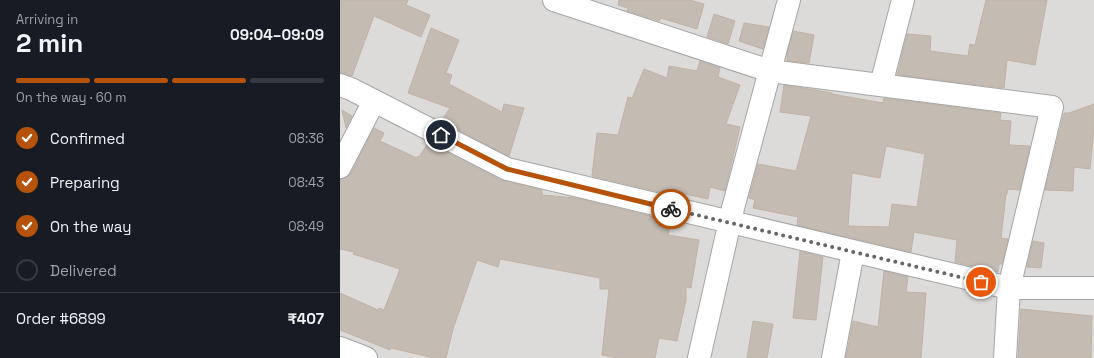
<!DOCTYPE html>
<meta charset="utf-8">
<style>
body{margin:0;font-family:"Space Grotesk",sans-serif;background:#242831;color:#f1f3f6;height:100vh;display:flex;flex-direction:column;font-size:15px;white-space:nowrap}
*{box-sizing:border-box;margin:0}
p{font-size:13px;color:#9ea1a6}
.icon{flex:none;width:22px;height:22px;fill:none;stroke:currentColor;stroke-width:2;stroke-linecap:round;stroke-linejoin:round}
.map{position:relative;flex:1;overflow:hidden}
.drawer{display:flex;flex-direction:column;background:#171b24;width:340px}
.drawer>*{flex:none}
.pin{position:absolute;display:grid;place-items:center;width:34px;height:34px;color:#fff;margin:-17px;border:2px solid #fff;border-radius:50%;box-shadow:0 1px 4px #0007}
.courier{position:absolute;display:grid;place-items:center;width:40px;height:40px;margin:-20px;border:3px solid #b45309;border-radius:50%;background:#fff;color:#222;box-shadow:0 1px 5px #0007}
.headline em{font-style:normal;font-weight:700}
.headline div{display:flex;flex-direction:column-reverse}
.headline{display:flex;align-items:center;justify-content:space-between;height:68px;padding:0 16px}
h1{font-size:26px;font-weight:700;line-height:30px}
.bar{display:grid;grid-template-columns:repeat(4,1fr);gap:6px 4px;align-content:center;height:48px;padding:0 16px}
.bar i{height:5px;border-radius:3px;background:#363941}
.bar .active{background:#b45309}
.bar p{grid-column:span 4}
.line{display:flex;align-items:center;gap:10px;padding:0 16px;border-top:1px solid #363941}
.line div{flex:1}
ol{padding:0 16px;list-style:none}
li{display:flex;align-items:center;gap:12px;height:44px}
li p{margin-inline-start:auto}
li .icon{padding:4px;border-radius:50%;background:#b45309;color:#fff;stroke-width:4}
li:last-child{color:#9ea1a6}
li i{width:22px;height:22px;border:2px solid #363941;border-radius:50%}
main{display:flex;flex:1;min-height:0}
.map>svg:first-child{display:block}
.residential{fill:#dcdbda}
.building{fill:#c4bbb3;stroke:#c1b2a5;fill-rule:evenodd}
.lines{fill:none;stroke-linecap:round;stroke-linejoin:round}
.minor-casing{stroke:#a5a5a5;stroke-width:24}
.minor{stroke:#fff;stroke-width:22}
.done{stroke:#676663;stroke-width:4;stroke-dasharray:0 7.2}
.route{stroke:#b45309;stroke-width:5}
</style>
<main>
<section class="drawer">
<div class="headline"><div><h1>2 min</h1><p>Arriving in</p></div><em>09:04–09:09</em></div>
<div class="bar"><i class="active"></i><i class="active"></i><i class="active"></i><i></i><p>On the way · 60 m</p></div>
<ol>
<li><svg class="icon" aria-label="check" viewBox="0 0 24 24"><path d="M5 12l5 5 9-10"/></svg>Confirmed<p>08:36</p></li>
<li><svg class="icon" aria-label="check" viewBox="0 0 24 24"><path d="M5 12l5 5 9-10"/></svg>Preparing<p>08:43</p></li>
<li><svg class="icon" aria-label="check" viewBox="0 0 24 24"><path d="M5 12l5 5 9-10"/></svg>On the way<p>08:49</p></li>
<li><i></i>Delivered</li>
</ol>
<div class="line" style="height:52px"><div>Order #6899</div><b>₹407</b></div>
</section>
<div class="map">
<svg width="754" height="358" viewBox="0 0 754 358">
<rect width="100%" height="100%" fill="#efebe3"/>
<rect class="residential" x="0" y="0" width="754" height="358"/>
<g class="building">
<polygon points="0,0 68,0 66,5 90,15 81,37 34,16 12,76 0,73"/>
<polygon points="279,0 350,0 364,4 357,29 321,18 319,21 287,11 288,8 278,5"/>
<polygon points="646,0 707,0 695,65 667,60 664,88 557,75 567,34 591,36 590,51 628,56 630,44 635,45"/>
<polygon points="374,14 395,21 388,44 367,37"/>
<polygon points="404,23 429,27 423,49 399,41"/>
<polygon points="91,28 119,40 106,73 112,75 109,84 162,112 164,104 184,108 169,156 101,121 110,108 68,93"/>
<polygon points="453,31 474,35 469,63 447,61 447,54"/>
<polygon points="360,61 380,68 378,77 400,85 386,124 400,127 385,191 370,187 368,199 336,192 336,196 252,176 257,133 278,135 288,97 292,98 304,69 327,78 329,66 357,71"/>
<path d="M 444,85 L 469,89 L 492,93 L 492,94 L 543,103 L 544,98 L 661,113 L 660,120 L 671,121 L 669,145 L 690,146 L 680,190 L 668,189 L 667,194 L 666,194 L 661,238 L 668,239 L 662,264 L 659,264 L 658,272 L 615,262 L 617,240 L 574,232 L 571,252 L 457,225 L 458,217 L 413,208 L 415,200 L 409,198 L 418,164 L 456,171 L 471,116 L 440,112 ZM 546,146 L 585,154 L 577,207 L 552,204 L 549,227 L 508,226 L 512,173 L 540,178 Z"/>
<polygon points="754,104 754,128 750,169 734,167 733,191 705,190 724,113 729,113"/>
<polygon points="2,110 12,116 6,128"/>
<polygon points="34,128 44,133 40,141 77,158 78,156 79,157 88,143 161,180 202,190 202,195 236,198 331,221 328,235 359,240 351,288 346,287 346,300 337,341 319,338 315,358 278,358 262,355 269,289 260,289 260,278 160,259 158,267 137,260 113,329 106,358 94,358 51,348 50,350 0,330 0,293 38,310 39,308 44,310 60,269 13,254 14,252 0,249 0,179 6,178 11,173"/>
<polygon points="693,241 704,243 701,268 687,267"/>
<polygon points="460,251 483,257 476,320 453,318"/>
<polygon points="544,271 568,277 566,292 586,293 581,358 506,358 513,321 538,327"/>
<polygon points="681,309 752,316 751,358 678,358"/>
<polygon points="413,321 433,324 427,358 407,358"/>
</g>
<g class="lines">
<defs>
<g id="minor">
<polyline points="214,0 430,71 712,107 669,288 665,358"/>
<polyline points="0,85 11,89 167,169 669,288 754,288"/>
<polyline points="541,85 563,0"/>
<polyline points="0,167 34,101"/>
<polyline points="0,348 26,358"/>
<polyline points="359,358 393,208 449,0"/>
<polyline points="493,358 513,252"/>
</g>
</defs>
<use href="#minor" class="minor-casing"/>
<use href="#minor" class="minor"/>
</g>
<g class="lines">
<polyline class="done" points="331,209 641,282"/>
<polyline class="route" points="101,135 167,169 331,209"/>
</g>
</svg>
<div class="pin" style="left:641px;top:282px;background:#ea580c"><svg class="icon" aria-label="bag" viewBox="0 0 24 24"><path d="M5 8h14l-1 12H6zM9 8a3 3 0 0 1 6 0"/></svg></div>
<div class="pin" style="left:101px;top:135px;background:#1f2937"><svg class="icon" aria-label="home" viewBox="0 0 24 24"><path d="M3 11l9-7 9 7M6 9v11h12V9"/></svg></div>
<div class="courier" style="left:331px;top:209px"><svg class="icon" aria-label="bike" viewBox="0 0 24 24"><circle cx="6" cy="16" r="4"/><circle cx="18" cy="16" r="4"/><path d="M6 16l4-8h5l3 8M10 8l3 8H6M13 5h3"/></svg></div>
</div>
</main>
